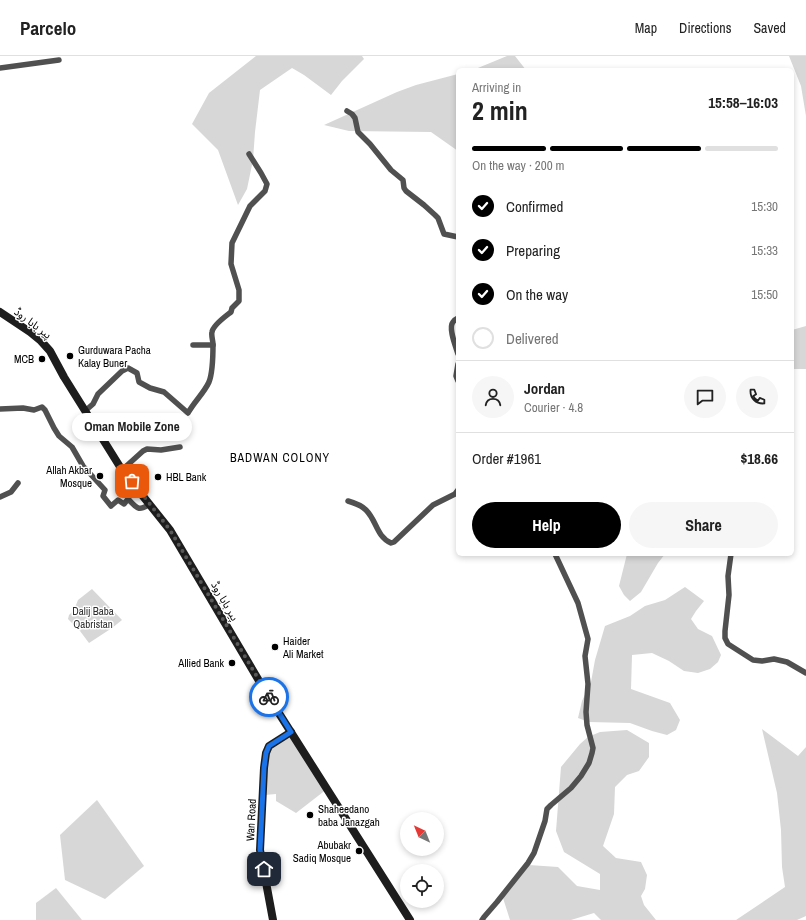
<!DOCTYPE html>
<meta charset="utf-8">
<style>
body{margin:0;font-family:"Archivo Narrow","Noto Sans Arabic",sans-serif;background:#f6f6f6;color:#222;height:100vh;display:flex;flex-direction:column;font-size:15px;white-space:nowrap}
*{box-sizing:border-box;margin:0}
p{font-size:13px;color:#767676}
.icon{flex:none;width:22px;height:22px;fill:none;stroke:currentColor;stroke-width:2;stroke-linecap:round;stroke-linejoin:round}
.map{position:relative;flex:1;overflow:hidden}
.panel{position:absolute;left:456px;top:12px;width:338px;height:488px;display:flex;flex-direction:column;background:#fff;border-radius:6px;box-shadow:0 2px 6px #0003}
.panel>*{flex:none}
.needle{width:26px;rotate:317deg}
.buttons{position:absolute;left:400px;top:756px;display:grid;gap:8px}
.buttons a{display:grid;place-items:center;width:44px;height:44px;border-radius:50%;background:#fff;box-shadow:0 2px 6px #0003;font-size:20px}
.pin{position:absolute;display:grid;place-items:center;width:34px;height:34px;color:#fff;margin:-17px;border-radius:8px;box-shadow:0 2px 6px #0006}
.courier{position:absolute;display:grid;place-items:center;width:40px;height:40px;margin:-20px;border:3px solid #1a73e8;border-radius:50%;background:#fff;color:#222;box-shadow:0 1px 5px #0007}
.bubble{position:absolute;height:28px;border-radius:14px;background:#fff;box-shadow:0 2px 6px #0003;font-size:13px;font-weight:700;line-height:28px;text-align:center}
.head em{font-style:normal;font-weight:700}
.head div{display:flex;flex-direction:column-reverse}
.head{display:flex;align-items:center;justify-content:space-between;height:68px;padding:0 16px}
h1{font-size:26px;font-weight:700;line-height:30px}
.bar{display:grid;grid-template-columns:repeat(4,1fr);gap:6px 4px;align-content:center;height:48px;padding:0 16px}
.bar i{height:5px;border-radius:3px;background:#e0e0e0}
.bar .active{background:#000}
.bar p{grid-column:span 4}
.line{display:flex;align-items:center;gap:10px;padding:0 16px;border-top:1px solid #e0e0e0}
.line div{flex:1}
.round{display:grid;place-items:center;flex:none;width:42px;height:42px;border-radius:21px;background:#f6f6f6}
ol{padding:0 16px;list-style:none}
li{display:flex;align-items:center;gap:12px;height:44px}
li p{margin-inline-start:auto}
li .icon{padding:4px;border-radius:50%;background:#000;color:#fff;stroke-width:4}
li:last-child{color:#767676}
li i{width:22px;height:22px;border:2px solid #e0e0e0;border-radius:50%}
.cta{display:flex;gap:8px;margin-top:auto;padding:8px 16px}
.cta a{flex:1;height:46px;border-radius:24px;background:#000;color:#fff;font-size:16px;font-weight:700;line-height:46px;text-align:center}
.cta a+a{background:#f6f6f6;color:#222}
header{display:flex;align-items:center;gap:24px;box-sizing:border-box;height:56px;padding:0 20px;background:#fff;border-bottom:1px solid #e0e0e0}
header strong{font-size:19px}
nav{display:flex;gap:22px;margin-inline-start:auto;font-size:14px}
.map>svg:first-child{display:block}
.green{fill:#d7d7d7}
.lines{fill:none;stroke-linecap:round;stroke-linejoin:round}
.street{stroke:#505050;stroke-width:5.5}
.secondary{stroke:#1d1d1d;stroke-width:8}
.done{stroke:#595959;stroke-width:4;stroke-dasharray:0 7.2}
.route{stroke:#1a73e8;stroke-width:5}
.poi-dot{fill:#000;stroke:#fff;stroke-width:1.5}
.labels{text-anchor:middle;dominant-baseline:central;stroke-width:3;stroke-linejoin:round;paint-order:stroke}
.street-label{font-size:11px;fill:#000;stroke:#fff}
.poi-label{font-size:11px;fill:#000;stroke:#fff;text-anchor:start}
.park-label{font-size:11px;fill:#2e2e2e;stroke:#fff}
.neighbourhood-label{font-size:12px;letter-spacing:1px;fill:#000;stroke:#fff}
</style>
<header>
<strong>Parcelo</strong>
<nav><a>Map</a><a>Directions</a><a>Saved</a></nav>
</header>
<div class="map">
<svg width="806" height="864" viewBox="0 0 806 864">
<rect width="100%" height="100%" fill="#fff"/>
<g class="green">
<polygon points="256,0 362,0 364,3 342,25 331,39 304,19 292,12 260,34 255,76 253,104 247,133 238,149 218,94 192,68 209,37"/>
<polygon points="507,0 515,0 526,14 473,14"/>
<polygon points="789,0 806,0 806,60 801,30"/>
<polygon points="458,18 458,95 431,76 349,75 324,69 397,36 416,29"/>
<polygon points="806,270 806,313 792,313 792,274"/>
<polygon points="627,498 665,498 658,507 641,536 630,545 624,539 619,530"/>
<polygon points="685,531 704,545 696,555 691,563 698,573 712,580 721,599 718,606 710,613 698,617 684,615 669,605 652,597 632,599 631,633 670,647 680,664 676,674 667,679 652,675 630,667 589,666 578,662 582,645 591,626 595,604 605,570 630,560 645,550 665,544"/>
<polygon points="92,533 122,564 112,572 89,587 80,575 68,563 69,559 74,554 78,544"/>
<polygon points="762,673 798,700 806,691 806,860 797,864 736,864 785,831 782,811 781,774 777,737"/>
<polygon points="627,674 649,687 649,701 639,715 627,719 615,731 614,758 603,790 616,802 641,806 647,819 645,833 641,840 644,849 656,864 601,864 594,857 571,864 510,864 503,842 529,809 558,811 577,830 600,834 600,818 564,796 556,775 561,711 580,688 588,681 600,676"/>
<polygon points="291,676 327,733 296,757 276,745 276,738 265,739 266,697"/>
<polygon points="97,744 144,810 105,843 65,824 60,779"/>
<polygon points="56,832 82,864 36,864 36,847"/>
</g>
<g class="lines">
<g class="street">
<polyline points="0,12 59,4"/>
<polyline points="347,55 352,58 355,62 358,76 370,88 391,114 403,124 404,132 406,135 424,149 435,159 438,162 444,178 458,181"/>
<path d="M 458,262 C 456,263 454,264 453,266 C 448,272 456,291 458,298"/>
<polyline points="193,289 213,289"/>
<polyline points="458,308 456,320 458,325"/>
<path d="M 0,353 L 23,352 L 34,354 L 42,351 L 45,354 L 54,372 L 59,380 L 72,391 L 83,410 L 105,434 L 103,440 L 111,450 L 118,444 L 124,448 L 128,443 C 137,452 138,456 150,448"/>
<path d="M 85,355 L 93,348 L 98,338 L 122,315 L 128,312 L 137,317 L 139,326 L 150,332 L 164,336 L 188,357 C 194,346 204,337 209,326 C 213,316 213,299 213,288 C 213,285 211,279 212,276 C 213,269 226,260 231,256 L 232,252 L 239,245 L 239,234 L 231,208 L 232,187 L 250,150 L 265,135 L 267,128 L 261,117 L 249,98"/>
<polyline points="122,414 143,395 147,393 161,394 180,391"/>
<polyline points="0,441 11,436 18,427"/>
<path d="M 348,445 C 355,447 361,449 366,454 C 377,465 376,480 391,487 L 394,486 L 433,449 L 455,438 L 458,434"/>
<polyline points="731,498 728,520 729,539 725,575 725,582 728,588 753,604 762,605 774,603 787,606 806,617"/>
<polyline points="482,864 484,861 497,846 528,807 534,797 545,765 547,753 551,749 571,732 581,720 589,707 592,697 593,692 587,669 586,656 588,628 585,600 588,583 578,547 555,498"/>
</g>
<g class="secondary">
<polyline points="0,256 30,276 41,285 50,295 64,321 122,414 170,474 268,640 410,864"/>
<polyline points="273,864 260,794 264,712 266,697 269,690 291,676"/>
</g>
</g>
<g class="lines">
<polyline class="done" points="132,425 170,474 269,641"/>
<polyline class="route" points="264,813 260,794 264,712 266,697 269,690 291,676 269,641"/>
</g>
<g class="poi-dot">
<circle cx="70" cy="300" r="4"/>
<circle cx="42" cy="303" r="4"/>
<circle cx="100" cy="420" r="4"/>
<circle cx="158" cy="421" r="4"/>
<circle cx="275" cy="591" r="4"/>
<circle cx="232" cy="607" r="4"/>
<circle cx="310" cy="759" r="4"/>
<circle cx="359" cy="795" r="4"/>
</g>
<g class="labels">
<g class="street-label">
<text transform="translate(33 267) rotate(37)">پیر بابا روڈ</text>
<text transform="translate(225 545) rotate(60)">پیر بابا روڈ</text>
<text transform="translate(251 764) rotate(-87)">Wan Road</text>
</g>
<g class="poi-label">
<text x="78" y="294">Gurduwara Pacha<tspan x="78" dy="13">Kalay Buner</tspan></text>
<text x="34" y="303" text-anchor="end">MCB</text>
<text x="92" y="414" text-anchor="end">Allah Akbar<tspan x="92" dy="13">Mosque</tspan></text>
<text x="166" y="421">HBL Bank</text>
<text x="283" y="585">Haider<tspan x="283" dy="13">Ali Market</tspan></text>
<text x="224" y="607" text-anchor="end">Allied Bank</text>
<text x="318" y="753">Shaheedano<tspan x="318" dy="13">baba Janazgah</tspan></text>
<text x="351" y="789" text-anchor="end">Abubakr<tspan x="351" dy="13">Sadiq Mosque</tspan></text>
</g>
<g class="park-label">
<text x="93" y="555">Dalij Baba<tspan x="93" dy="13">Qabristan</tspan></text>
</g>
<g class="neighbourhood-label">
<text x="280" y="402">BADWAN COLONY</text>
</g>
</g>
</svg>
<div class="buttons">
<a><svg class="needle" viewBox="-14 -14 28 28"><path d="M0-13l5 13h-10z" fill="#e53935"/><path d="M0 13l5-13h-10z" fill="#767676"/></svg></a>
<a><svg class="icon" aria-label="locate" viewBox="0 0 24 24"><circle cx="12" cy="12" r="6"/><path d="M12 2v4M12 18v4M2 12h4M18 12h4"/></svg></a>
</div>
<div class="pin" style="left:132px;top:425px;background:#ea580c"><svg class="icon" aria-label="bag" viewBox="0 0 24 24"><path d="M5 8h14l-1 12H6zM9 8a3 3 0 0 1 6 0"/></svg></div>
<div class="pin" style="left:264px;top:813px;background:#1f2937"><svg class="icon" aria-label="home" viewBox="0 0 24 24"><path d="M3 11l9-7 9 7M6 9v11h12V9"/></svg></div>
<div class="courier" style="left:269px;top:641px"><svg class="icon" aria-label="bike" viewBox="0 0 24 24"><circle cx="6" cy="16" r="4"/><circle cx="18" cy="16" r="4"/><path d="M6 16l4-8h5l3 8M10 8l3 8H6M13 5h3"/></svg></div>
<div class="bubble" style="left:72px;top:357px;width:120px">Oman Mobile Zone</div>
<section class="panel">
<div class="head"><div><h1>2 min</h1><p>Arriving in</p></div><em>15:58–16:03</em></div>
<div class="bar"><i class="active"></i><i class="active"></i><i class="active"></i><i></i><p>On the way · 200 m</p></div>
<ol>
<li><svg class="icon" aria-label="check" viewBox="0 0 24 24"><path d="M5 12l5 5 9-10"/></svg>Confirmed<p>15:30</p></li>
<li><svg class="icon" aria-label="check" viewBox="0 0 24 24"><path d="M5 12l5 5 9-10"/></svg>Preparing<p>15:33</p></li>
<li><svg class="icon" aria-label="check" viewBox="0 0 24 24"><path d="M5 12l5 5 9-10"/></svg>On the way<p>15:50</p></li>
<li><i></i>Delivered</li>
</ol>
<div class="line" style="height:72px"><a class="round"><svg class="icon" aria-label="person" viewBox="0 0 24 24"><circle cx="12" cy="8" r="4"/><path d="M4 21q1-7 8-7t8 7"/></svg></a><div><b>Jordan</b><p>Courier · 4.8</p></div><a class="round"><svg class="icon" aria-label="chat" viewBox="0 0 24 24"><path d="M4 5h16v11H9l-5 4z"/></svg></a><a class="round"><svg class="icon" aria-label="phone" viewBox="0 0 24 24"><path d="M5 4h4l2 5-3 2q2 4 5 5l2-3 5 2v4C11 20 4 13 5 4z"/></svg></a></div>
<div class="line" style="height:52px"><div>Order #1961</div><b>$18.66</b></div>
<div class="cta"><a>Help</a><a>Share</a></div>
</section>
</div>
